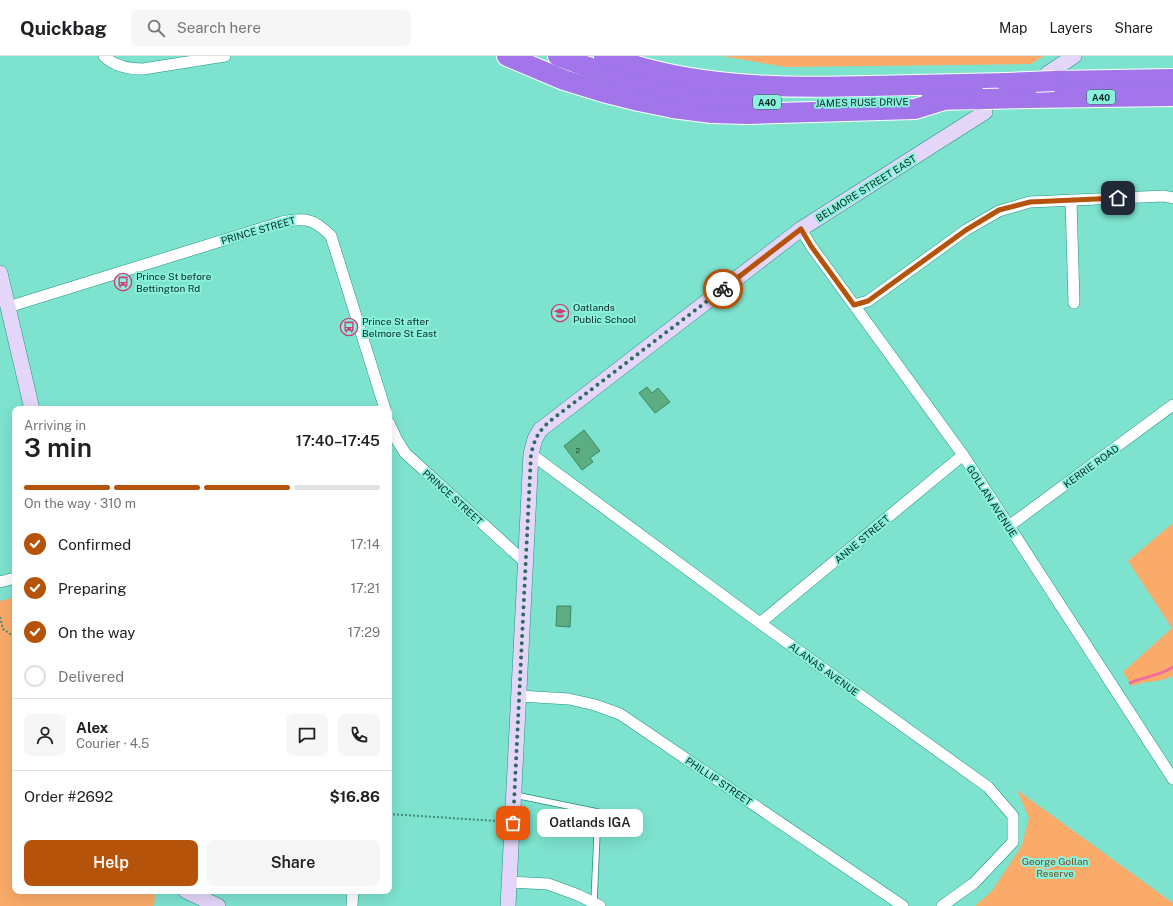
<!DOCTYPE html>
<meta charset="utf-8">
<style>
body{margin:0;font-family:"Public Sans",sans-serif;background:#f6f6f6;color:#202124;height:100vh;display:flex;flex-direction:column;font-size:15px;white-space:nowrap}
*{box-sizing:border-box;margin:0}
p{font-size:13px;color:#757577}
.icon{flex:none;width:22px;height:22px;fill:none;stroke:currentColor;stroke-width:2;stroke-linecap:round;stroke-linejoin:round}
.map{position:relative;flex:1;overflow:hidden}
.sheet{position:absolute;left:12px;top:350px;width:380px;height:488px;display:flex;flex-direction:column;background:#fff;border-radius:8px;box-shadow:0 4px 16px #0002}
.sheet>*{flex:none}
.pin{position:absolute;display:grid;place-items:center;width:34px;height:34px;color:#fff;margin:-17px;border-radius:8px;box-shadow:0 2px 6px #0006}
.courier{position:absolute;display:grid;place-items:center;width:40px;height:40px;margin:-20px;border:3px solid #b45309;border-radius:50%;background:#fff;color:#222;box-shadow:0 1px 5px #0007}
.bubble{position:absolute;height:28px;border-radius:8px;background:#fff;box-shadow:0 4px 16px #0002;font-size:13px;font-weight:600;line-height:28px;text-align:center}
.summary em{font-style:normal;font-weight:600}
.summary div{display:flex;flex-direction:column-reverse}
.summary{display:flex;align-items:center;justify-content:space-between;height:68px;padding:0 12px}
h1{font-size:26px;font-weight:600;line-height:30px}
.bar{display:grid;grid-template-columns:repeat(4,1fr);gap:6px 4px;align-content:center;height:48px;padding:0 12px}
.bar i{height:5px;border-radius:3px;background:#e0e0e0}
.bar .on{background:#b45309}
.bar p{grid-column:span 4}
.line{display:flex;align-items:center;gap:10px;padding:0 12px;border-top:1px solid #e0e0e0}
.line div{flex:1}
.round{display:grid;place-items:center;flex:none;width:42px;height:42px;border-radius:8px;background:#f6f6f6}
ol{padding:0 12px;list-style:none}
li{display:flex;align-items:center;gap:12px;height:44px}
li p{margin-inline-start:auto}
li .icon{padding:4px;border-radius:50%;background:#b45309;color:#fff;stroke-width:4}
li:last-child{color:#757577}
li i{width:22px;height:22px;border:2px solid #e0e0e0;border-radius:50%}
.action{display:flex;gap:8px;margin-top:auto;padding:8px 12px}
.action a{flex:1;height:46px;border-radius:8px;background:#b45309;color:#fff;font-size:16px;font-weight:600;line-height:46px;text-align:center}
.action a+a{background:#f6f6f6;color:#202124}
header{display:flex;align-items:center;gap:24px;box-sizing:border-box;height:56px;padding:0 20px;background:#fff;border-bottom:1px solid #e0e0e0}
header strong{font-size:19px}
nav{display:flex;gap:22px;margin-inline-start:auto;font-size:14px}
.search{width:280px;height:36px;background:#f6f6f6;display:flex;align-items:center;gap:10px;box-sizing:border-box;padding:0 14px;border-radius:8px;color:#757577;font-size:15px}
.map>svg:first-child{display:block}
.green{fill:#faab6a}
.lines{fill:none;stroke-linecap:round;stroke-linejoin:round}
.stream{stroke:#f16d9d;stroke-width:3}
.building{fill:#5dad83;stroke:#398a62}
.lane-casing{stroke:#209280;stroke-width:7}
.street-casing{stroke:#209280;stroke-width:12}
.secondary-casing{stroke:#209280;stroke-width:16}
.highway-casing{stroke:#fff;stroke-width:22}
.path{stroke:#44897c;stroke-width:2;stroke-dasharray:2 2;stroke-linecap:butt}
.lane{stroke:#fff;stroke-width:5.5}
.street{stroke:#fff;stroke-width:11}
.secondary{stroke:#e3d6f9;stroke-width:15}
.highway{stroke:#a275ea;stroke-width:20}
.highway-bridge-casing{stroke:#fff;stroke-width:22;stroke-linecap:butt}
.highway-bridge{stroke:#a275ea;stroke-width:20}
.done{stroke:#306b60;stroke-width:4;stroke-dasharray:0 7.2}
.route{stroke:#b45309;stroke-width:5}
.labels{text-anchor:middle;dominant-baseline:central;stroke-width:4;stroke-linejoin:round;paint-order:stroke}
.number-label{font-size:8px;fill:#1c4b3c}
.shield{fill:#8af1dc;stroke:#2e665b;stroke-width:1}
.shield-label{font-size:9px;font-weight:bold;fill:#072a24}
.street-label{font-size:10px;fill:#072a24;stroke:#8af1dc}
.poi-label{font-size:10px;fill:#072a24;stroke:#8af1dc;text-anchor:start}
.park-label{font-size:10px;fill:#744822;stroke:#8af1dc}
</style>
<header>
<strong>Quickbag</strong>
<div class="search"><svg class="icon" aria-label="search" viewBox="0 0 24 24"><circle cx="10" cy="10" r="6"/><path d="M15 15l6 6"/></svg>Search here</div>
<nav><a>Map</a><a>Layers</a><a>Share</a></nav>
</header>
<div class="map">
<svg width="1173" height="850" viewBox="0 0 1173 850">
<rect width="100%" height="100%" fill="#7de3cf"/>
<g class="green">
<polygon points="722,0 1044,0 1031,8 785,11"/>
<path d="M 1173,467 L 1173,620 C 1159,627 1146,624 1132,630 L 1123,616 L 1172,572 L 1128,505 Z"/>
<polygon points="15,541 15,835 147,835 155,839 154,850 0,850 0,545"/>
<polygon points="1017,734 1173,847 1173,850 975,850 992,835 1022,789 1029,762"/>
</g>
<g class="lines">
<path class="stream" d="M 1130,627 C 1144,620 1161,620 1173,611"/>
</g>
<g class="building">
<polygon points="647,331 652,337 658,332 670,346 655,357 639,337"/>
<polygon points="584,374 600,395 590,402 593,406 582,414 564,390"/>
<polygon points="557,550 571,550 570,571 556,570"/>
</g>
<g class="lines">
<defs>
<polyline id="lane" points="515,739 598,756 594,846"/>
<g id="street">
<path d="M 104,0 C 115,11 129,13 143,13 L 225,0"/>
<polyline points="1071,144 1074,247"/>
<polyline points="801,173 811,190 854,249 963,399 1173,723"/>
<polyline points="854,249 868,245 966,174 999,155 1030,146 1164,140 1173,142"/>
<path d="M 8,251 L 282,166 C 306,161 314,163 331,180 L 385,353"/>
<polyline points="389,367 397,384 405,397 526,507"/>
<polyline points="531,398 760,567 988,731 1013,760 1013,786 974,827 942,850"/>
<polyline points="1009,470 1173,349"/>
<polyline points="0,526 15,522"/>
<polyline points="760,567 963,399"/>
<polyline points="519,640 569,643 595,649 620,658 903,850"/>
<polyline points="509,826 548,828 578,839 600,850"/>
<polyline points="352,850 353,835"/>
</g>
<g id="secondary">
<polyline points="1047,18 1074,0"/>
<polyline points="0,217 32,353"/>
<polyline points="186,835 218,850"/>
<polyline points="508,850 531,398 535,383 540,374 801,173 985,56"/>
</g>
<g id="highway">
<polyline points="507,0 564,24 603,36 639,45 673,52 712,57 747,58 915,53 944,44"/>
<path d="M 558,0 C 625,26 697,44 769,46"/>
<path d="M 604,0 C 620,5 635,10 651,14 C 722,32 797,32 871,30 C 916,29 962,28 1007,27"/>
<polyline points="1054,25 1173,23"/>
<polyline points="1028,42 1173,40"/>
<polyline points="931,44 983,43"/>
</g>
</defs>
<use href="#lane" class="lane-casing"/>
<use href="#street" class="street-casing"/>
<use href="#secondary" class="secondary-casing"/>
<use href="#highway" class="highway-casing"/>
<g class="path">
<polyline points="0,561 3,573 15,581"/>
<polyline points="389,758 497,765"/>
</g>
<use href="#lane" class="lane"/>
<use href="#street" class="street"/>
<use href="#secondary" class="secondary"/>
<use href="#highway" class="highway"/>
<defs>
<g id="highway-bridge">
<polyline points="1007,27 1054,25"/>
<polyline points="983,43 1028,42"/>
</g>
</defs>
<use href="#highway-bridge" class="highway-bridge-casing"/>
<use href="#highway-bridge" class="highway-bridge"/>
</g>
<g class="lines">
<path class="done" d="M 513,767 L 531,398 C 535,382 538,376 550,365 L 723,233"/>
<polyline class="route" points="723,233 801,173 811,190 854,249 868,245 966,174 999,154 1030,146 1118,142"/>
</g>
<defs>
<symbol id="bus-ring" viewBox="-11 -11 22 22"><circle r="9.5" fill="#8af1dc" stroke="#ca4079" stroke-width="1.5"/><path d="M-5-6H5V4H4V6H2V4H-2V6H-4V4H-5ZM-3.5-4V0h7V-4ZM-3.5 1.2v1.5H-2V1.2ZM2 1.2v1.5H3.5V1.2Z" fill="#ca4079"/></symbol>
<symbol id="school-ring" viewBox="-11 -11 22 22"><circle r="9.5" fill="#8af1dc" stroke="#ca4079" stroke-width="1.5"/><path d="M0-5L7-2L0 1L-7-2ZM-4 1L0 2.5L4 1V4Q0 6-4 4Z" fill="#ca4079"/></symbol>
</defs>
<g fill-rule="evenodd">
<use href="#bus-ring" x="113" y="216" width="20" height="20"/>
<use href="#school-ring" x="550" y="247" width="20" height="20"/>
<use href="#bus-ring" x="339" y="261" width="20" height="20"/>
</g>
<g class="labels">
<g class="number-label">
<text x="578" y="394">2</text>
</g>
<g class="shield">
<rect x="1087" y="34" width="28" height="14" rx="3"/>
<rect x="753" y="39" width="28" height="14" rx="3"/>
</g>
<g class="shield-label">
<text x="1101" y="41">A40</text>
<text x="767" y="46">A40</text>
</g>
<g class="street-label">
<text transform="translate(862 46) rotate(-1)">JAMES RUSE DRIVE</text>
<text transform="translate(866 132) rotate(-32)">BELMORE STREET EAST</text>
<text transform="translate(258 174) rotate(-16)">PRINCE STREET</text>
<text transform="translate(1091 410) rotate(-36)">KERRIE ROAD</text>
<text transform="translate(453 441) rotate(42)">PRINCE STREET</text>
<text transform="translate(992 445) rotate(57)">GOLLAN AVENUE</text>
<text transform="translate(862 483) rotate(-40)">ANNE STREET</text>
<text transform="translate(824 613) rotate(36)">ALANAS AVENUE</text>
<text transform="translate(719 725) rotate(34)">PHILLIP STREET</text>
</g>
<g class="poi-label">
<text x="136" y="220">Prince St before<tspan x="136" dy="12">Bettington Rd</tspan></text>
<text x="573" y="251">Oatlands<tspan x="573" dy="12">Public School</tspan></text>
<text x="362" y="265">Prince St after<tspan x="362" dy="12">Belmore St East</tspan></text>
</g>
<g class="park-label">
<text x="1055" y="805">George Gollan<tspan x="1055" dy="12">Reserve</tspan></text>
</g>
</g>
</svg>
<div class="pin" style="left:513px;top:767px;background:#ea580c"><svg class="icon" aria-label="bag" viewBox="0 0 24 24"><path d="M5 8h14l-1 12H6zM9 8a3 3 0 0 1 6 0"/></svg></div>
<div class="pin" style="left:1118px;top:142px;background:#1f2937"><svg class="icon" aria-label="home" viewBox="0 0 24 24"><path d="M3 11l9-7 9 7M6 9v11h12V9"/></svg></div>
<div class="courier" style="left:723px;top:233px"><svg class="icon" aria-label="bike" viewBox="0 0 24 24"><circle cx="6" cy="16" r="4"/><circle cx="18" cy="16" r="4"/><path d="M6 16l4-8h5l3 8M10 8l3 8H6M13 5h3"/></svg></div>
<div class="bubble" style="left:537px;top:753px;width:106px">Oatlands IGA</div>
<section class="sheet">
<div class="summary"><div><h1>3 min</h1><p>Arriving in</p></div><em>17:40–17:45</em></div>
<div class="bar"><i class="on"></i><i class="on"></i><i class="on"></i><i></i><p>On the way · 310 m</p></div>
<ol>
<li><svg class="icon" aria-label="check" viewBox="0 0 24 24"><path d="M5 12l5 5 9-10"/></svg>Confirmed<p>17:14</p></li>
<li><svg class="icon" aria-label="check" viewBox="0 0 24 24"><path d="M5 12l5 5 9-10"/></svg>Preparing<p>17:21</p></li>
<li><svg class="icon" aria-label="check" viewBox="0 0 24 24"><path d="M5 12l5 5 9-10"/></svg>On the way<p>17:29</p></li>
<li><i></i>Delivered</li>
</ol>
<div class="line" style="height:72px"><a class="round"><svg class="icon" aria-label="person" viewBox="0 0 24 24"><circle cx="12" cy="8" r="4"/><path d="M4 21q1-7 8-7t8 7"/></svg></a><div><b>Alex</b><p>Courier · 4.5</p></div><a class="round"><svg class="icon" aria-label="chat" viewBox="0 0 24 24"><path d="M4 5h16v11H9l-5 4z"/></svg></a><a class="round"><svg class="icon" aria-label="phone" viewBox="0 0 24 24"><path d="M5 4h4l2 5-3 2q2 4 5 5l2-3 5 2v4C11 20 4 13 5 4z"/></svg></a></div>
<div class="line" style="height:52px"><div>Order #2692</div><b>$16.86</b></div>
<div class="action"><a>Help</a><a>Share</a></div>
</section>
</div>
